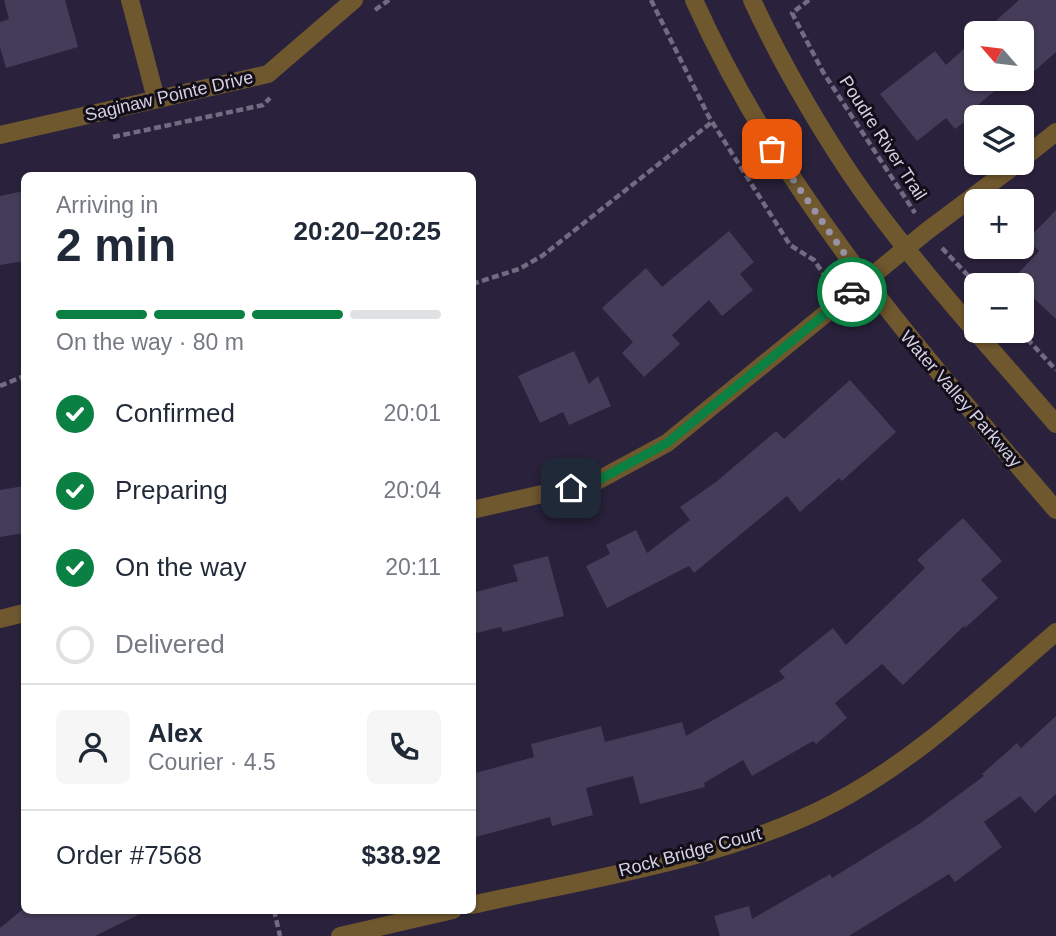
<!DOCTYPE html>
<meta charset="utf-8">
<style>
body{margin:0;font-family:Helvetica,sans-serif;background:#f6f6f7;color:#1f2937;height:100vh;display:flex;flex-direction:column;font-size:26px;white-space:nowrap}
*{box-sizing:border-box;margin:0}
p{font-size:23px;color:#747a83}
.icon{flex:none;width:38px;height:38px;fill:none;stroke:currentColor;stroke-width:2;stroke-linecap:round;stroke-linejoin:round}
.map{position:relative;flex:1;overflow:hidden}
.drawer{position:absolute;left:21px;top:172px;width:455px;height:742px;display:flex;flex-direction:column;background:#fff;border-radius:10px;box-shadow:0 2px 5px #0004}
.drawer>*{flex:none}
.needle{width:46px;rotate:298deg}
.buttons{position:absolute;left:964px;top:21px;display:grid;gap:14px}
.buttons a{display:grid;place-items:center;width:70px;height:70px;border-radius:10px;background:#fff;box-shadow:0 2px 5px #0004;font-size:35px}
.pin{position:absolute;display:grid;place-items:center;width:60px;height:60px;color:#fff;margin:-30px;border-radius:14px;box-shadow:0 4px 10px #0006}
.courier{position:absolute;display:grid;place-items:center;width:70px;height:70px;margin:-35px;border:5px solid #0b8043;border-radius:50%;background:#fff;color:#222;box-shadow:0 2px 9px #0007}
.headline em{font-style:normal;font-weight:700}
.headline div{display:flex;flex-direction:column-reverse}
.headline{display:flex;align-items:center;justify-content:space-between;height:119px;padding:0 35px}
h1{font-size:46px;font-weight:700;line-height:52px}
.bar{display:grid;grid-template-columns:repeat(4,1fr);gap:10px 7px;align-content:center;height:84px;padding:0 35px}
.bar i{height:9px;border-radius:5px;background:#e0e1e3}
.bar .current{background:#0b8043}
.bar p{grid-column:span 4}
.line{display:flex;align-items:center;gap:18px;padding:0 35px;border-top:2px solid #e0e1e3}
.line div{flex:1}
.round{display:grid;place-items:center;flex:none;width:74px;height:74px;border-radius:10px;background:#f6f6f7}
ol{padding:0 35px;list-style:none}
li{display:flex;align-items:center;gap:21px;height:77px}
li p{margin-inline-start:auto}
li .icon{padding:7px;border-radius:50%;background:#0b8043;color:#fff;stroke-width:4}
li:last-child{color:#747a83}
li i{width:38px;height:38px;border:4px solid #e0e1e3;border-radius:50%}
.map>svg:first-child{display:block}
.building{fill:#443c58}
.lines{fill:none;stroke-linecap:round;stroke-linejoin:round}
.path{stroke:#726c82;stroke-width:4.5;stroke-dasharray:7 3.5;stroke-linecap:butt}
.minor{stroke:#6f572e;stroke-width:18}
.done{stroke:#9893a7;stroke-width:7;stroke-dasharray:0 12.6}
.route{stroke:#0b8043;stroke-width:9}
.labels{text-anchor:middle;dominant-baseline:central;stroke-width:6;stroke-linejoin:round;paint-order:stroke}
.street-label{font-size:18px;fill:#d4d0e1;stroke:#110e1a}
</style>
<div class="map">
<svg width="1056" height="936" viewBox="0 0 1056 936">
<rect width="100%" height="100%" fill="#2a223c"/>
<g class="building">
<polygon points="4,0 65,0 78,47 6,68 0,47 0,22 9,19"/>
<polygon points="1019,0 1056,0 1056,52 1022,82 1022,33 982,33"/>
<polygon points="976,38 976,79 1009,79 978,105 981,109 955,129 946,118 917,141 880,94 935,51 946,65"/>
<polygon points="24,191 24,261 0,265 0,196"/>
<polygon points="1056,210 1056,319 1013,279 1039,251 1027,240"/>
<polygon points="729,231 754,262 740,274 753,290 722,316 709,300 672,335 680,344 644,377 622,353 633,342 602,308 646,268 662,287"/>
<polygon points="574,351 589,384 598,376 611,406 569,425 563,412 540,423 518,376"/>
<polygon points="850,380 896,432 842,481 839,478 800,512 787,496 694,573 689,566 607,608 586,566 610,554 606,545 636,530 647,553 690,520 680,507 716,482 776,431 784,439"/>
<polygon points="24,486 24,533 0,537 0,490"/>
<polygon points="963,518 1002,561 981,580 998,598 965,628 964,626 903,685 882,664 835,703 847,718 816,744 813,741 752,776 743,760 704,783 705,787 640,804 633,776 586,788 593,815 552,826 550,817 472,838 472,774 534,757 531,744 601,726 605,742 682,722 686,736 785,678 779,671 833,628 846,645 925,568 917,560"/>
<polygon points="548,556 564,616 503,632 501,627 472,634 472,593 518,581 513,565"/>
<polygon points="1056,716 1056,794 1035,813 1020,796 984,822 1002,847 955,882 949,874 849,936 720,936 714,916 749,906 752,919 830,874 832,878 919,824 984,776 982,774 1017,743 1021,748"/>
<polygon points="22,910 148,910 95,936 0,936 0,928"/>
</g>
<g class="lines">
<g class="path">
<polyline points="651,0 709,117 790,245 814,260 829,282"/>
<polyline points="809,0 792,13 823,72 915,213"/>
<polyline points="375,10 389,0"/>
<polyline points="113,137 263,105 270,98"/>
<polyline points="942,248 977,285"/>
<polyline points="472,284 519,269 542,256 712,122"/>
<polyline points="1020,331 1056,370"/>
<polyline points="0,386 24,376"/>
<polyline points="274,910 280,936"/>
</g>
<g class="minor">
<polyline points="130,0 156,99"/>
<path d="M 694,0 C 782,196 918,349 1056,510"/>
<path d="M 752,0 C 781,63 829,146 871,203 C 928,280 993,351 1056,424"/>
<polyline points="0,135 268,74 354,0"/>
<polyline points="1022,159 1056,132"/>
<polyline points="472,510 595,482 667,443 927,231 1018,163"/>
<polyline points="0,619 24,613"/>
<path d="M 472,905 C 588,879 730,858 834,803 C 918,759 985,693 1056,632"/>
<polyline points="340,936 453,910"/>
</g>
</g>
<g class="lines">
<polyline class="done" points="772,149 864,282 852,292"/>
<polyline class="route" points="571,488 595,482 667,443 852,292"/>
</g>
<g class="labels">
<g class="street-label">
<text transform="translate(169 96) rotate(-13)">Saginaw Pointe Drive</text>
<text transform="translate(883 138) rotate(57)">Poudre River Trail</text>
<text transform="translate(961 399) rotate(49)">Water Valley Parkway</text>
<text transform="translate(690 852) rotate(-15)">Rock Bridge Court</text>
</g>
</g>
</svg>
<div class="buttons">
<a><svg class="needle" viewBox="-14 -14 28 28"><path d="M0-13l5 13h-10z" fill="#e53935"/><path d="M0 13l5-13h-10z" fill="#747a83"/></svg></a>
<a><svg class="icon" aria-label="layers" viewBox="0 0 24 24"><path d="M12 4l9 5-9 5-9-5zM3 14l9 5 9-5"/></svg></a>
<a>+</a>
<a>−</a>
</div>
<div class="pin" style="left:772px;top:149px;background:#ea580c"><svg class="icon" aria-label="bag" viewBox="0 0 24 24"><path d="M5 8h14l-1 12H6zM9 8a3 3 0 0 1 6 0"/></svg></div>
<div class="pin" style="left:571px;top:488px;background:#1f2937"><svg class="icon" aria-label="home" viewBox="0 0 24 24"><path d="M3 11l9-7 9 7M6 9v11h12V9"/></svg></div>
<div class="courier" style="left:852px;top:292px"><svg class="icon" aria-label="car" viewBox="0 0 24 24"><path d="M5 17H2v-5l4-1 3-4h7l3 4 3 1v5h-3M9 17h6M6 11h13"/><circle cx="7" cy="17" r="2"/><circle cx="17" cy="17" r="2"/></svg></div>
<section class="drawer">
<div class="headline"><div><h1>2 min</h1><p>Arriving in</p></div><em>20:20–20:25</em></div>
<div class="bar"><i class="current"></i><i class="current"></i><i class="current"></i><i></i><p>On the way · 80 m</p></div>
<ol>
<li><svg class="icon" aria-label="check" viewBox="0 0 24 24"><path d="M5 12l5 5 9-10"/></svg>Confirmed<p>20:01</p></li>
<li><svg class="icon" aria-label="check" viewBox="0 0 24 24"><path d="M5 12l5 5 9-10"/></svg>Preparing<p>20:04</p></li>
<li><svg class="icon" aria-label="check" viewBox="0 0 24 24"><path d="M5 12l5 5 9-10"/></svg>On the way<p>20:11</p></li>
<li><i></i>Delivered</li>
</ol>
<div class="line" style="height:126px"><a class="round"><svg class="icon" aria-label="person" viewBox="0 0 24 24"><circle cx="12" cy="8" r="4"/><path d="M4 21q1-7 8-7t8 7"/></svg></a><div><b>Alex</b><p>Courier · 4.5</p></div><a class="round"><svg class="icon" aria-label="phone" viewBox="0 0 24 24"><path d="M5 4h4l2 5-3 2q2 4 5 5l2-3 5 2v4C11 20 4 13 5 4z"/></svg></a></div>
<div class="line" style="height:91px"><div>Order #7568</div><b>$38.92</b></div>
</section>
</div>
